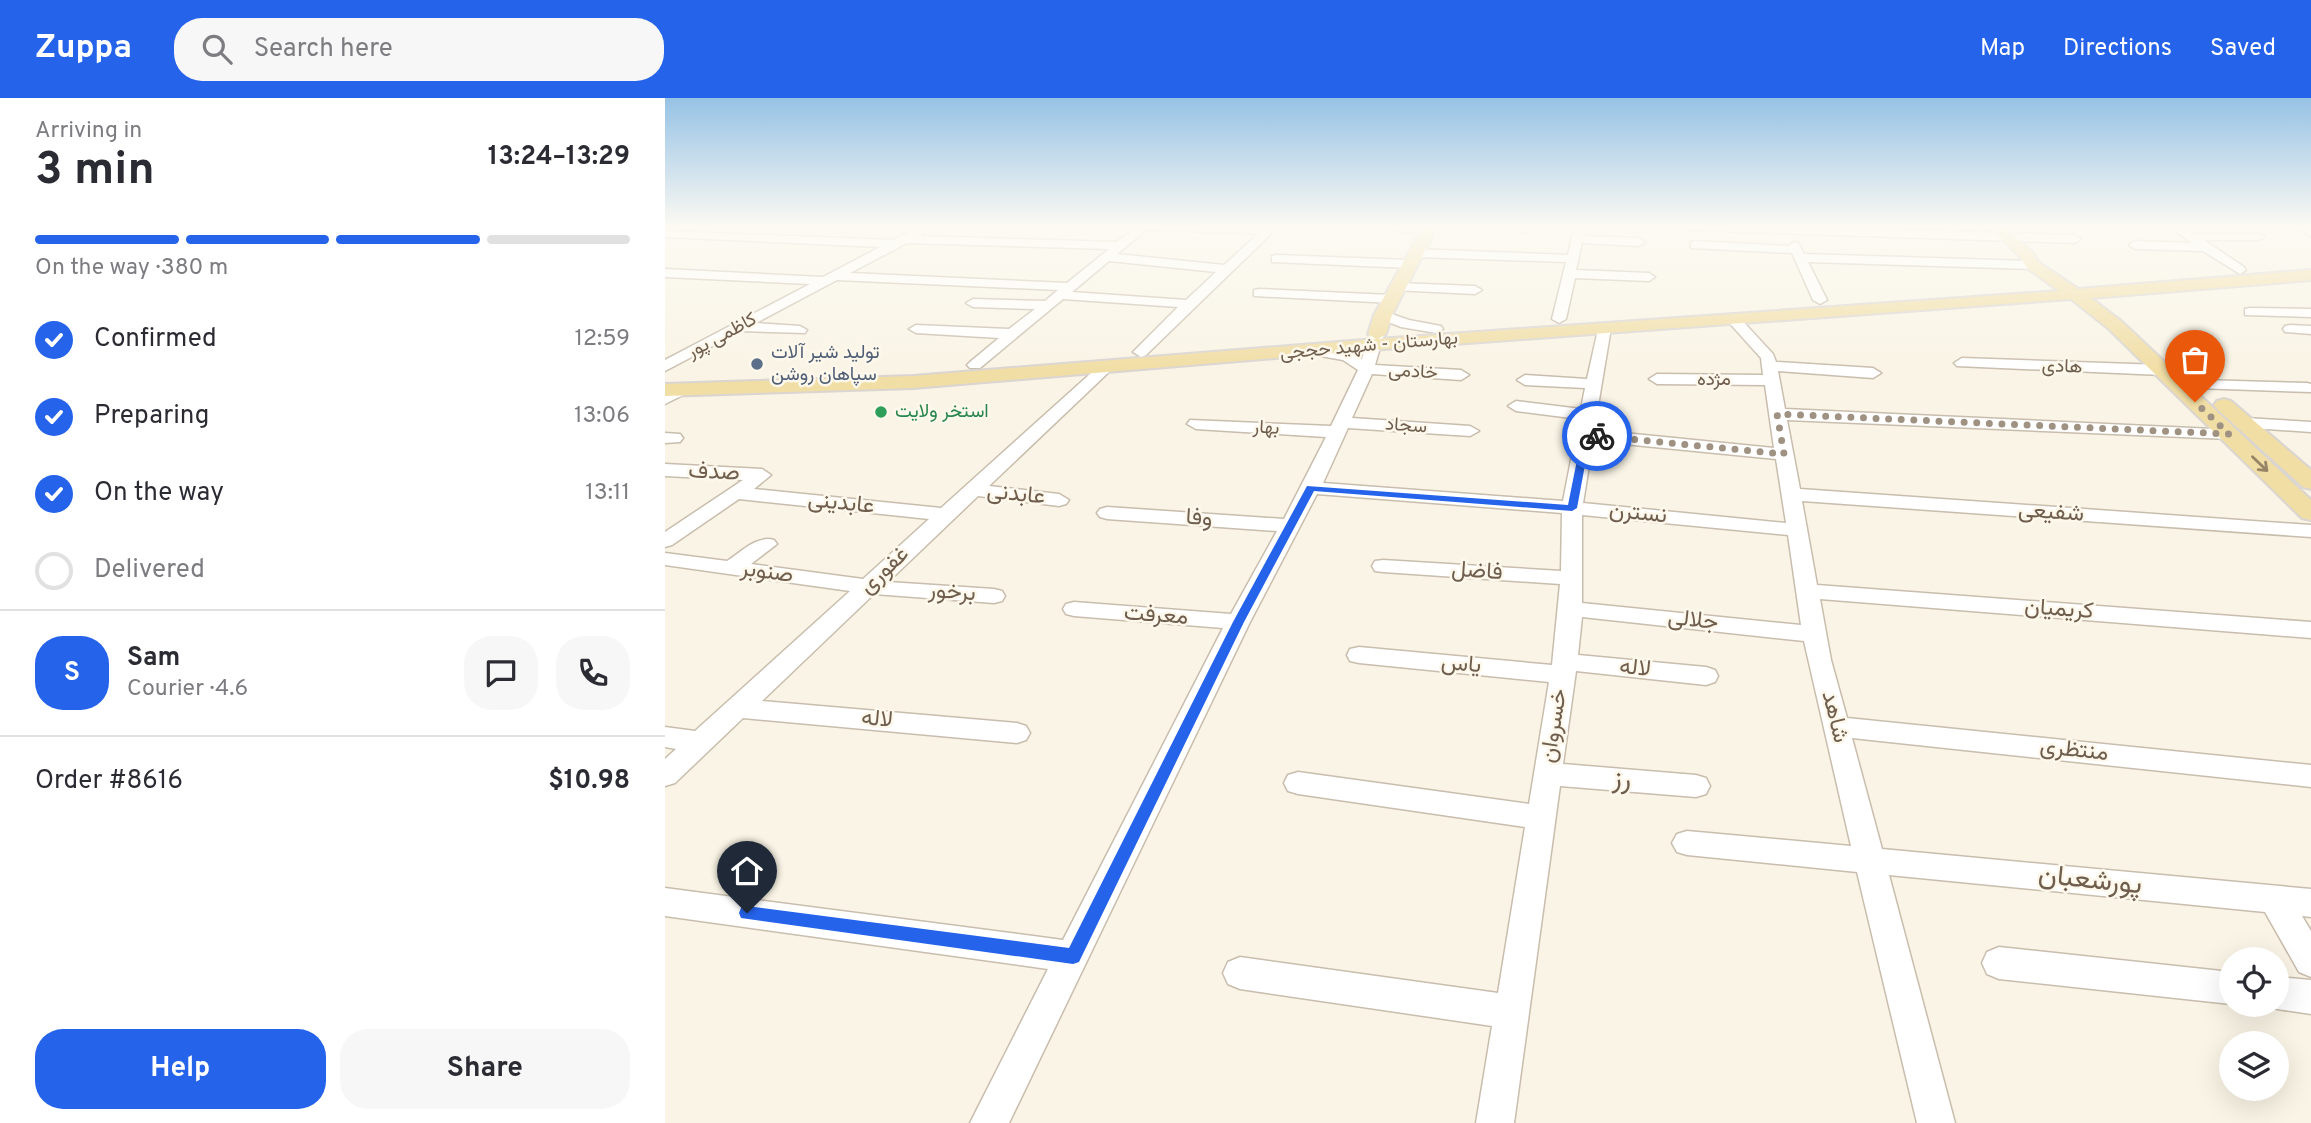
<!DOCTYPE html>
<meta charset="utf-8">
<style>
body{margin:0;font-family:Overpass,Vazirmatn,sans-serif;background:#f7f7f7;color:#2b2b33;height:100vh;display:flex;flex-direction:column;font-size:26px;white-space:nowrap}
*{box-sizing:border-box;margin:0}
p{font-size:23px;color:#7c7c81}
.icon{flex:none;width:38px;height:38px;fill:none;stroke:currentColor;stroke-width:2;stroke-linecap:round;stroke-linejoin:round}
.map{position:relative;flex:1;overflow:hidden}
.side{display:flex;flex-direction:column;background:#fff;width:665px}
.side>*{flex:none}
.fabs{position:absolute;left:1554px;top:849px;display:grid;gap:14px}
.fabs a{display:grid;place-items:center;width:70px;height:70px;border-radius:50%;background:#fff;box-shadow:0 7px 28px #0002;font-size:35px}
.pin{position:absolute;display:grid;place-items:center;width:60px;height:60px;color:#fff;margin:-72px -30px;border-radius:50% 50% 50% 0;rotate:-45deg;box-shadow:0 0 7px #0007}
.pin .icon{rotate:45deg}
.courier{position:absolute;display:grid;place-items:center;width:70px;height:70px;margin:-35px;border:5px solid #2563eb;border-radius:50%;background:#fff;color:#222;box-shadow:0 2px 9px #0007}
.headline em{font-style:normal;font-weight:700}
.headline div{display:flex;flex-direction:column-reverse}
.headline{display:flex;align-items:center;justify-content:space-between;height:119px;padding:0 35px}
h1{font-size:46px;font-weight:700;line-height:52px}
.bar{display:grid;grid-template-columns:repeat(4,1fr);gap:10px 7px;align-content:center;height:84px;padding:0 35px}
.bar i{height:9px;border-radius:5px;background:#e1e1e2}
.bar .active{background:#2563eb}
.bar p{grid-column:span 4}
.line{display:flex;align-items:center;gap:18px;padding:0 35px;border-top:2px solid #e1e1e2}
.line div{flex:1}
.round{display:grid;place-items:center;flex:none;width:74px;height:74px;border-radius:28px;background:#f7f7f7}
ol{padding:0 35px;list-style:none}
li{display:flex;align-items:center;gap:21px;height:77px}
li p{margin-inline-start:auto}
li .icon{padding:7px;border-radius:50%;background:#2563eb;color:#fff;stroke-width:4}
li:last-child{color:#7c7c81}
li i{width:38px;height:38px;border:4px solid #e1e1e2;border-radius:50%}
.primary-button{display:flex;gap:14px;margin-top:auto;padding:14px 35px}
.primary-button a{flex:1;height:80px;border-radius:28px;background:#2563eb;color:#fff;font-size:28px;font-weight:700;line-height:80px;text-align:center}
.primary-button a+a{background:#f7f7f7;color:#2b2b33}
header{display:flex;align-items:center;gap:42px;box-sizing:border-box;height:98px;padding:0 35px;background:#2563eb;color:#fff}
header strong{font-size:33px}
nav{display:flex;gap:38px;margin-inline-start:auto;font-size:24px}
.search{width:490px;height:63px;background:#f7f7f7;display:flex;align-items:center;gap:18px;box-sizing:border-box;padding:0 24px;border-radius:28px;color:#7c7c81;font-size:26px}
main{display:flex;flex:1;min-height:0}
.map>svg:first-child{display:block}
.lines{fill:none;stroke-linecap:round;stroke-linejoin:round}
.minor-casing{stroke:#c9bdad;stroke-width:3}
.major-casing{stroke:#dad5d1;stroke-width:4}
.minor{fill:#fff;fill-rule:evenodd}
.major{fill:#f1dea5;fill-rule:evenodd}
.oneway{stroke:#968467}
.route{fill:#2563eb}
.done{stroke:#9f9282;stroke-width:7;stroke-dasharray:0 12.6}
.service-dot{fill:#5c6f8a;stroke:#fdf8eb;stroke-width:2.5}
.leisure-dot{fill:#2e9e5b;stroke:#fdf8eb;stroke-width:2.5}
.labels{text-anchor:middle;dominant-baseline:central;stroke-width:5;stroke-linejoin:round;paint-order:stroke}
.far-street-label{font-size:19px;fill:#6f5e4d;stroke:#fdf8eb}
.far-service-label{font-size:19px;fill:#4e5e75;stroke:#fdf8eb;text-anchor:start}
.far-leisure-label{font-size:19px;fill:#27864d;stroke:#fdf8eb;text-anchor:start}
.street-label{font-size:23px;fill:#6f5e4d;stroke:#fdf8eb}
.near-street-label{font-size:28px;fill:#6f5e4d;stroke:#fdf8eb}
</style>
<header>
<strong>Zuppa</strong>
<div class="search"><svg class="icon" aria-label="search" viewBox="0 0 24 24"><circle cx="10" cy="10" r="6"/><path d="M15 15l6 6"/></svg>Search here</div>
<nav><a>Map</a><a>Directions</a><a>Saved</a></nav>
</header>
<main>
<section class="side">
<div class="headline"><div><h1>3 min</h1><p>Arriving in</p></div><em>13:24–13:29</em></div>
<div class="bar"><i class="active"></i><i class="active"></i><i class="active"></i><i></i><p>On the way · 380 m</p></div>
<ol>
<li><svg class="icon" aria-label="check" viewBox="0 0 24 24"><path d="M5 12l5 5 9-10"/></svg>Confirmed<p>12:59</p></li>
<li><svg class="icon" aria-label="check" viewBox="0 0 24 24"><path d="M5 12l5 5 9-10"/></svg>Preparing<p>13:06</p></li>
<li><svg class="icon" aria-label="check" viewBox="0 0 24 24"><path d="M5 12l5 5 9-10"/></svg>On the way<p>13:11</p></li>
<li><i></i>Delivered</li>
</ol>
<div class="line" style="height:126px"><b class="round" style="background:#2563eb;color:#fff">S</b><div><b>Sam</b><p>Courier · 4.6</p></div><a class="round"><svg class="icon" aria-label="chat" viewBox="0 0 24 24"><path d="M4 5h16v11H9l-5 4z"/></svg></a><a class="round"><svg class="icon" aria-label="phone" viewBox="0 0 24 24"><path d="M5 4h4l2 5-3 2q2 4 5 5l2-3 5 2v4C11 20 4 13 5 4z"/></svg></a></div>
<div class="line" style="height:91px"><div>Order #8616</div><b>$10.98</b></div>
<div class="primary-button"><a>Help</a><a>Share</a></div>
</section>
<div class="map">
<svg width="1646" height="1025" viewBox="0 0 1646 1025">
<rect width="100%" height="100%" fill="#f9f4e5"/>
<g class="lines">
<defs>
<g id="minor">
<path d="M 253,129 L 268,129 L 254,138 L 452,144 L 471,129 L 613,129 L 481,257 L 476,259 L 468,254 L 513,209 L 398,201 L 315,270 L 305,270 L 302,267 L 305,264 L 334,240 L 251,235 L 244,231 L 251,227 L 344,231 L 370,211 L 308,209 L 301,205 L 308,201 L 380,203 L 393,192 L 172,182 L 91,225 L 135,228 L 142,232 L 140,235 L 76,233 L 0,273 L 0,262 L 145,186 L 0,179 L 0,171 L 158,179 L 215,149 L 0,139 L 0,133 L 228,142 ZM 481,132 L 590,135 L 594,135 L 559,167 L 452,156 ZM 242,145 L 444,151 L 402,185 L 185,175 ZM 444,163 L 551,174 L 521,202 L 407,194 Z"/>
<path d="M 721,129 L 768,129 L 770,131 C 760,137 731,135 721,129 Z"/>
<polygon points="852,129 864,129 864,133 854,135"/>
<polygon points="909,129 921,129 919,138 974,140 980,144 974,148 917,145 911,172 984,175 990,179 984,183 910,180 901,221 894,225 887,221 901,164 751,159 745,155 751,151 903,157"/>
<polygon points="1016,129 1138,129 1410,137 1416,141 1410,145 1022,132"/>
<polygon points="1505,129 1519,129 1528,136 1594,136 1600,139 1594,142 1539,142 1579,169 1581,172 1575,176 1538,153 1470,151 1464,147 1470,143 1527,145"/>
<polygon points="1629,129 1646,130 1646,138 1631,131"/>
<polygon points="1030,143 1123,148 1129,144 1133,145 1139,156 1367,163 1373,167 1367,171 1143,164 1162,202 1155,206 1148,202 1127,155 1026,150 1026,144"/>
<polygon points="611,157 745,162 751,166 745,170 607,164 607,158"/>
<polygon points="733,185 810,188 817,192 810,196 728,192 728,186"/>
<polygon points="594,191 727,197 734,201 727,205 589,198 589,192"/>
<polygon points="1585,210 1646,211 1646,219 1580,217 1580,211"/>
<polygon points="718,213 744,222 776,228 778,231 771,235 736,229 713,220 713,214"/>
<path d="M 1067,216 L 1072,217 L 1108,256 L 1111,264 L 1208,270 L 1216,275 L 1208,280 L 1113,273 L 1120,311 L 1570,332 L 1573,336 L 1564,341 L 1122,322 L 1135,391 L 1646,427 L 1646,439 L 1137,403 L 1152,487 L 1646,524 L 1646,540 L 1155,501 L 1166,562 L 1182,620 L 1646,667 L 1646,689 L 1187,640 L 1217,751 L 1646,791 L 1646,819 L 1637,818 L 1646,833 L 1646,879 L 1634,874 L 1600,814 L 1224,777 L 1290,1025 L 1252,1025 L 1192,774 L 1022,757 L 1012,754 L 1007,745 L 1012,736 L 1022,733 L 1186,748 L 1139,543 L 917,519 L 913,557 L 1041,569 L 1050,572 L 1053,578 L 1050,584 L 1041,587 L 911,573 L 898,666 L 1031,677 L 1041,680 L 1045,688 L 1041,696 L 1031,699 L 895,688 L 849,1025 L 811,1025 L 827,928 L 575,891 L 563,886 L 558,875 L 563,864 L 575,859 L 833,895 L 860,729 L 633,696 L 623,693 L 619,685 L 623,677 L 633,674 L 864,706 L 884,584 L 694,565 L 685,563 L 682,557 L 685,551 L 694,549 L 887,567 L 895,486 L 718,474 L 710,473 L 707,468 L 710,463 L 718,462 L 896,473 L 897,415 L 652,396 L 585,524 L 344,1025 L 305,1025 L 383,871 L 0,818 L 0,790 L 398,842 L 558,530 L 409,518 L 401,516 L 398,511 L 401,506 L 409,504 L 566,516 L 612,433 L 442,421 L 435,419 L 432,415 L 435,411 L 442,409 L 619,421 L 661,339 L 531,331 L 522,326 L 525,322 L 666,328 L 693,272 L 678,262 L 644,256 L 637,252 L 644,248 L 687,255 L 697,261 L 705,236 L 712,232 L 719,236 L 710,267 L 796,272 L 804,277 L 796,282 L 707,276 L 687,320 L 805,328 L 814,333 L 805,338 L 683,330 L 658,385 L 898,403 L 914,321 L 851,313 L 843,308 L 851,303 L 916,311 L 920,290 L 860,287 L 852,282 L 860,277 L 922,281 L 934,227 L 939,226 L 946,230 L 929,332 L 1109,350 L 1100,287 L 992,286 L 984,281 L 992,276 L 1098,277 L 1096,260 L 1060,220 ZM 928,343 L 1111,361 L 1121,425 L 918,405 ZM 917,417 L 1123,437 L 1136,527 L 917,505 Z"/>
<polygon points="1625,227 1646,228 1646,236 1620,234 1618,231 1620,228"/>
<polygon points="1297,260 1497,267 1505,272 1497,277 1292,268 1289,265"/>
<path d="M 440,265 L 448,270 L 445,273 L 324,388 L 394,396 L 404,402 L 401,406 L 394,408 L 313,398 L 223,484 L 329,491 L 337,493 L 340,498 L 337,503 L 329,505 L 209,496 L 97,603 L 352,625 L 361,628 L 365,635 L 361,642 L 352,645 L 78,620 L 10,685 L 0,688 L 0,661 L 11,651 L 0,649 L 0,629 L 30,633 L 185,493 L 0,467 L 0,455 L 62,463 C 76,454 92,437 109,442 L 112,446 L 86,466 L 198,481 L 264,421 L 74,401 L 7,447 L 0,449 L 0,434 L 78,382 L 0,378 L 0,366 L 97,371 L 106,377 L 89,391 L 276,410 L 435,267 Z"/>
<polygon points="1537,282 1642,285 1646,286 1646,294 1531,290 1529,287 1531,284"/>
<polygon points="18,286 26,291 24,294 0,306 0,294"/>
<polygon points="1580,320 1646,324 1646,334 1574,329 1571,325 1574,321"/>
<polygon points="0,335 15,336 18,340 15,344 0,345"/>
<polygon points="1334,849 1566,874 1566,906 1334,881 1322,876 1317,865 1322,854"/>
<polygon points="1612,879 1646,882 1646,916 1612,911 1600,907 1612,906"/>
</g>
<g id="major">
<polygon points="758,129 772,129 727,217 721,236 713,241 1394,193 1362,170 1356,160 1325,129 1340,129 1368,155 1373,164 1413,191 1646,172 1646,182 1426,200 1456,223 1646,402 1646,422 1637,420 1444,231 1406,201 707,252 248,290 0,298 0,286 248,278 711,241 703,236 709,217"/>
<polygon points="1559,301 1566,303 1646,372 1646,391 1638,389 1552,311 1549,307 1552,303"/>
</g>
</defs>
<use href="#minor" class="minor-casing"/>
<use href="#major" class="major-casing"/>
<use href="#minor" class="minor"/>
<use href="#major" class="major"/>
</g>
<defs><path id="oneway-shaft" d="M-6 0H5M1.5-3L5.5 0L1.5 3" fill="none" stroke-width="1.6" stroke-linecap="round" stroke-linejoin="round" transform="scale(1.75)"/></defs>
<use class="oneway" href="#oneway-shaft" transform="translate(1595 366) rotate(44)"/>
<linearGradient id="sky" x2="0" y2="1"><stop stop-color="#96c2e5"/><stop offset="0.47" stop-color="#fcfaf3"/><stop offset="1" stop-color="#fcfaf3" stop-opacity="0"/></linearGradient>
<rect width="1646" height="273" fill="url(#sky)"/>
<polygon class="route" points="922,335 936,338 925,340 912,410 907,413 649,393 579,524 414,864 408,866 76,820 74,815 76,810 82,808 404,850 568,524 642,388 903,407 917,337"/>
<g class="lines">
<polyline class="done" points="932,338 1119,356 1112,316 1564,336 1530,304"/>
</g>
<circle class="service-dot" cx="92" cy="266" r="7"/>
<circle class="leisure-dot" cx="216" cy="314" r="7"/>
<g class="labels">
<g class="far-street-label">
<text transform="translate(57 238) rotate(-28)">کاظمی پور</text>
<text transform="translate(704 248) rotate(-5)">بهارستان - شهید حججی</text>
<text transform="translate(1397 269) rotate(2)">هادی</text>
<text transform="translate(748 274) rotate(3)">خادمی</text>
<text x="1049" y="282">مژده</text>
<text transform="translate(741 328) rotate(4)">سجاد</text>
<text transform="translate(601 330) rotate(3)">بهار</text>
</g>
<g class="far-service-label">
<text x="106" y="255">تولید شیر آلات<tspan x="106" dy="22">سپاهان روشن</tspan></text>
</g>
<g class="far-leisure-label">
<text x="230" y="314">استخر ولایت</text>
</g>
<g class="street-label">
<text transform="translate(49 375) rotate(3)">صدف</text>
<text transform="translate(351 397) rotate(6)">عابدنی</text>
<text transform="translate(176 406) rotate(6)">عابدینی</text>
<text transform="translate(1386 415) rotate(4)">شفیعی</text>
<text transform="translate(973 416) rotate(6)">نسترن</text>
<text transform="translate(534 421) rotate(4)">وفا</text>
<text transform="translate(220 473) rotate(-43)">غفوری</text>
<text transform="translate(812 474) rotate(4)">فاضل</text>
<text transform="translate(102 475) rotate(8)">صنوبر</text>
<text transform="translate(287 495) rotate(4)">برخور</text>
<text transform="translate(1394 512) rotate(4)">کریمیان</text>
<text transform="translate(491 518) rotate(4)">معرفت</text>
<text transform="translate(1028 523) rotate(6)">جلالی</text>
<text transform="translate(796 567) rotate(5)">یاس</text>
<text transform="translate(970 571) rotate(6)">لاله</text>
<text transform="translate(1169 619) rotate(76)">شاهد</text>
<text transform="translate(212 622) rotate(5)">لاله</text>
<text transform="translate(890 628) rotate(-81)">خسروان</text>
<text transform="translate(1409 653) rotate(6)">منتظری</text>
</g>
<g class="near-street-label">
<text transform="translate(957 682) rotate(5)">رز</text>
<text transform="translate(1425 783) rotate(6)">پورشعبان</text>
</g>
</g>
</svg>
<div class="fabs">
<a><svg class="icon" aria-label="locate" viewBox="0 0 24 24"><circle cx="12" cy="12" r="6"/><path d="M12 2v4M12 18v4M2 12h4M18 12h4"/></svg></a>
<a><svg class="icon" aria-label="layers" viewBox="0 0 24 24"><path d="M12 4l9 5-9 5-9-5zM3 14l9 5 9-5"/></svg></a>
</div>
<div class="pin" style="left:1530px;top:304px;background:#ea580c"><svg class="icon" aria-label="bag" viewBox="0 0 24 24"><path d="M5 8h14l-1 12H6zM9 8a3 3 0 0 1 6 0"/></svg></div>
<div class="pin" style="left:82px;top:815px;background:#1f2937"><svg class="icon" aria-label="home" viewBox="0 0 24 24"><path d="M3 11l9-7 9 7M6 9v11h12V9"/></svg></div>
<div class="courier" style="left:932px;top:338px"><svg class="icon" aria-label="bike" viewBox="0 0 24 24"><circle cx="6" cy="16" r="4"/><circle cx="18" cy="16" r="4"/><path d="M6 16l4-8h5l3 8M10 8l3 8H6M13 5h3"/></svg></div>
</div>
</main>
